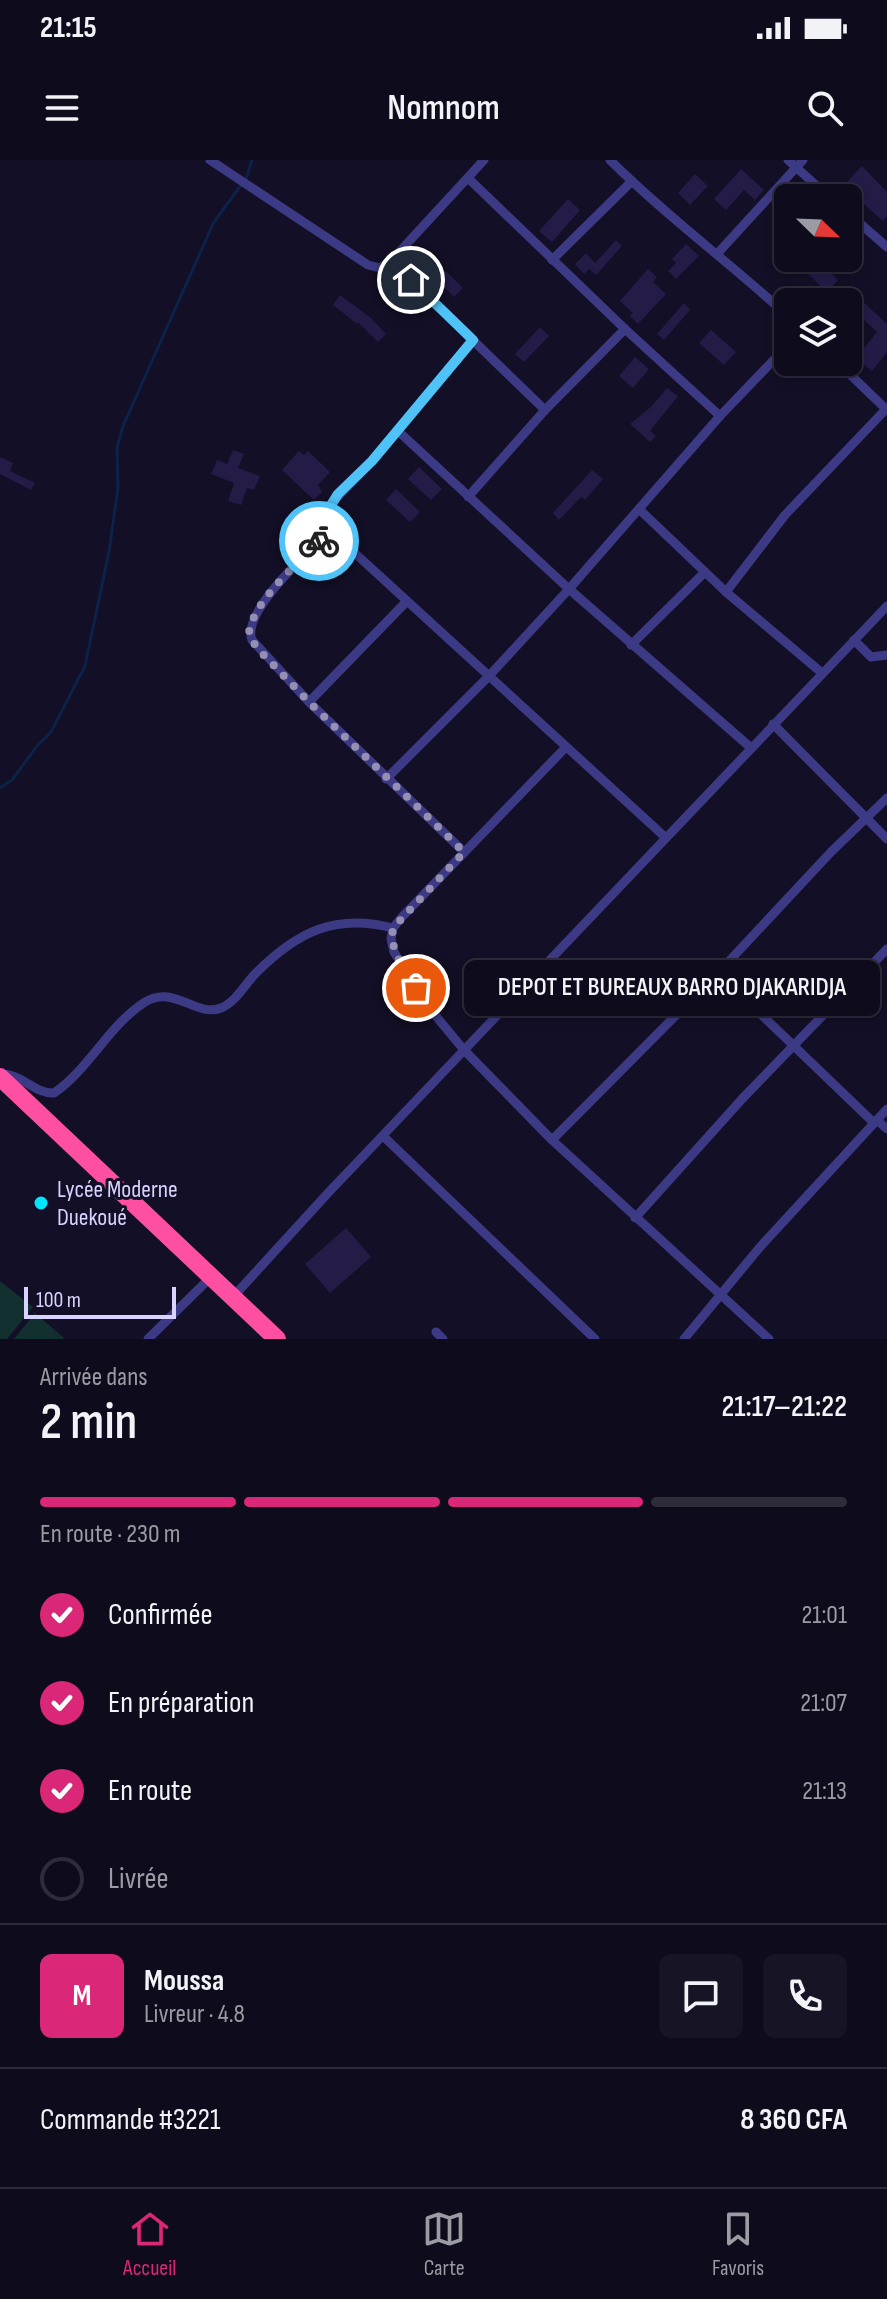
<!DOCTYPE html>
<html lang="fr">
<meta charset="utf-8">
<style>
body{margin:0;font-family:"Sofia Sans Condensed",sans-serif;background:#171425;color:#f1f3f6;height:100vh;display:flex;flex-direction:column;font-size:30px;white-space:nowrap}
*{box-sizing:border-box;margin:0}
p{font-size:26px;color:#9b9ba3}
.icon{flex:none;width:44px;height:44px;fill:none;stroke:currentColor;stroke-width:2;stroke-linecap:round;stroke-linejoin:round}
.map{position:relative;height:1179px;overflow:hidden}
.drawer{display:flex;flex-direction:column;background:#0e0b1c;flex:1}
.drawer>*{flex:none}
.needle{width:52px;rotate:113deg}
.fabs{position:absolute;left:774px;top:24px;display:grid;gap:16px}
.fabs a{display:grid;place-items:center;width:88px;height:88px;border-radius:12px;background:#0e0b1c;box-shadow:0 4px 12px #0003,0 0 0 2px #2e2b3b;font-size:40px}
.scale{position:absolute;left:24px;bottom:20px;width:152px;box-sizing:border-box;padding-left:8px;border:4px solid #d9d4ff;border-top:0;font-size:22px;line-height:28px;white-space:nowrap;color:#d9d4ff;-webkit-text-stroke:6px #130f26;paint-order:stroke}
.pin{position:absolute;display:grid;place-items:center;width:68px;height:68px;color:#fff;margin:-34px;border:4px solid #fff;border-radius:50%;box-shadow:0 2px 8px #0007}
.courier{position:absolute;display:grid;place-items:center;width:80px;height:80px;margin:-40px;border:6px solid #4fc3f7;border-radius:50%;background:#fff;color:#222;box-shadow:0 2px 10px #0007}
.bubble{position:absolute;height:56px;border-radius:12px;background:#0e0b1c;box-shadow:0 4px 12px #0003,0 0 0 2px #2e2b3b;font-size:26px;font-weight:600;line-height:56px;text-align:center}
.head em{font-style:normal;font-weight:600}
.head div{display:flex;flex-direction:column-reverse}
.head{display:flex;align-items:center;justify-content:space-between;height:136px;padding:0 40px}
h1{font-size:52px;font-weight:600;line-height:60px}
.bar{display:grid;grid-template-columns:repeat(4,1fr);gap:12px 8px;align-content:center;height:96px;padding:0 40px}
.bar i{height:10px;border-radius:6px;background:#2e2b3b}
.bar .on{background:#db2777}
.bar p{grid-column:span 4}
.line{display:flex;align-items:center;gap:20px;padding:0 40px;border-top:2px solid #2e2b3b}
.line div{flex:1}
.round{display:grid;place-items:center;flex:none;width:84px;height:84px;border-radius:12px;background:#171425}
ol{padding:0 40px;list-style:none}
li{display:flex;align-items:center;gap:24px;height:88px}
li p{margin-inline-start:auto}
li .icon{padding:8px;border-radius:50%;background:#db2777;color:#fff;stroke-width:4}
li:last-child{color:#9b9ba3}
li i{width:44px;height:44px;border:4px solid #2e2b3b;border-radius:50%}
.status{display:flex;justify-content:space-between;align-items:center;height:56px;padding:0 40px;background:#0e0b1c;direction:ltr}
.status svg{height:22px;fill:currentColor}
header{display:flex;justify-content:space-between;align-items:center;height:104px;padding:0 40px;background:#0e0b1c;font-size:36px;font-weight:600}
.menu{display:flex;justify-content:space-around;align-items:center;height:112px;border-top:2px solid #2e2b3b;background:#0e0b1c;font-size:22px;color:#9b9ba3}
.menu a{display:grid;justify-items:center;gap:4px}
.menu .on{color:#db2777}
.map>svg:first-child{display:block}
.green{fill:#12302f}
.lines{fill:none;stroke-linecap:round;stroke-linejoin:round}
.stream{stroke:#0c2248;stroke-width:3}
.building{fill:#241b47}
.street{stroke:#3d3a85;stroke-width:9}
.highway{stroke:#ff4fa3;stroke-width:18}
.done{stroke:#948fb3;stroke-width:8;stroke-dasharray:0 14.4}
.route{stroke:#4fc3f7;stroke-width:10}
.poi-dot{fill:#00e5ff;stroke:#130f26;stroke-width:3}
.labels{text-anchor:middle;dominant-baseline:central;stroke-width:6;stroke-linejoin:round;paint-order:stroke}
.poi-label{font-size:24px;fill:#d9d4ff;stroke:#130f26;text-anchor:start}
</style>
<div class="status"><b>21:15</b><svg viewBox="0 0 49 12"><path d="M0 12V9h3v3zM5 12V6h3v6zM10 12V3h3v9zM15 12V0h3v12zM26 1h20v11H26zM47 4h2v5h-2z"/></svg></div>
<header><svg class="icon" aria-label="menu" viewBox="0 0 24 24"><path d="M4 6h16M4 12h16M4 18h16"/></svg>Nomnom<svg class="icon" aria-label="search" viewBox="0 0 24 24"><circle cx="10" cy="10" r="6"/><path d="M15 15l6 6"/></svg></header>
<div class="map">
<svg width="887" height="1179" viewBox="0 0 887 1179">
<rect width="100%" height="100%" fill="#130f26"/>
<g class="green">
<polygon points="0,1121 33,1147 7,1179 0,1179"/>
<polygon points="35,1153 64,1178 63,1179 14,1179"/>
</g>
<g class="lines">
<g class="stream">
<polyline points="246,19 252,0"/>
<polyline points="0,628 12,620 37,586 51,572 85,506 109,392 118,328 117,288 123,266 214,62 241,25"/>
</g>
</g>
<g class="building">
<polygon points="862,6 887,32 887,56 883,61 855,36 852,39 841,28"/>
<polygon points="741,9 764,30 755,40 744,30 726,50 714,39"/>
<polygon points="695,14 708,26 690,45 678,33"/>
<polygon points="568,39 580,50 552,82 539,71"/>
<polygon points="616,80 622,86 596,115 589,109 584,114 575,104 586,93 595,103"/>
<polygon points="686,84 699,96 676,119 668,111 676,103 672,99"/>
<polygon points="819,102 838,120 827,132 808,114"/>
<polygon points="648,109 657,117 653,122 666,134 638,164 630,156 633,153 620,141"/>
<polygon points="446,111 463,128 454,137 437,120"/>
<polygon points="340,135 371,158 386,174 378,182 358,162 357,164 333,145"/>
<polygon points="860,139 887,164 887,192 872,211 856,198 877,172 862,158 848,172 848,151"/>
<polygon points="684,143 690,150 664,180 657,174"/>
<polygon points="540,167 549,176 524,202 515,194"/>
<polygon points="711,170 736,192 724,205 699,183"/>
<polygon points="635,197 649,209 633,228 619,216"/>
<polygon points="667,228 678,236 650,271 656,276 650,282 630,264 652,246"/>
<polygon points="233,290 244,294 238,308 260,316 254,330 247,328 241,345 228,341 234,323 211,314 217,300 227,304"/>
<polygon points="299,291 304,295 308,291 330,312 318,325 322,332 314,340 282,310"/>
<polygon points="0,297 13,303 10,311 35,323 31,330 0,314"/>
<polygon points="419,307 442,329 431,340 408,319"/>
<polygon points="592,310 603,319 585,340 581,337 559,360 553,353"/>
<polygon points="396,329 420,352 410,362 386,340"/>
<polygon points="346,1068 371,1097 330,1133 305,1104"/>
</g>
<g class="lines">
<g class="street">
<polyline points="210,0 368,105 380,108 391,101 484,0"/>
<path d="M 610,0 C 666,56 730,103 788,156"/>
<polyline points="788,0 830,38"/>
<polyline points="468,18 625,169 720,256"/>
<polyline points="848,53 887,87"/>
<polyline points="717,94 803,0"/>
<polyline points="552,100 632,21"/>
<polyline points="391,101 545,250"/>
<polyline points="473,180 372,301 331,344 327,358 335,375 665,677"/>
<polyline points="837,202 887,250"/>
<polyline points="398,271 569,429 750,587"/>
<polyline points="468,337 545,250 625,169"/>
<polyline points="640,350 726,432 822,513"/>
<path d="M 331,369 C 311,390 241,451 252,480 L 309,542 L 464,692"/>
<polyline points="726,432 785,355 887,248"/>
<polyline points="854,480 871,497 887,495"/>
<polyline points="631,485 705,412"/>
<polyline points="309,542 407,441"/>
<polyline points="773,564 887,679"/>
<polyline points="566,587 402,757 393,768 391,779 394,792 425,843 464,890 552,980 769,1179"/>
<polyline points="386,619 488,517 569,429 720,256 788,185"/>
<polyline points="718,813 874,963"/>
<path d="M 0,914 C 22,913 34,934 54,933 C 89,909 109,865 145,842 C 174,824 196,858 221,848 C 236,842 245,824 256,813 C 297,772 335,753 393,768"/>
<polyline points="877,960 887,969"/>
<polyline points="383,976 595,1179"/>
<polyline points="552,980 718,813 831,692 887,638"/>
<polyline points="635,1058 742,939 887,789"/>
<polyline points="233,1137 328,1033 887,446"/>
<polyline points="436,1172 443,1179"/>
<polyline points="148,1179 211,1117"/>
<polyline points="684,1179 760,1087 887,949"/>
</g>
<polyline class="highway" points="0,917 277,1179"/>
</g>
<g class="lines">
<path class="done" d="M 319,381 C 298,404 253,441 249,473 L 256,487 L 309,542 L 464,692 L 393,768 C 389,792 405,808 416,828"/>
<polyline class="route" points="319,381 331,369 327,358 328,350 338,334 372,301 473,180 411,120"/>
</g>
<circle class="poi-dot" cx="41" cy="1043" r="8"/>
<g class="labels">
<g class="poi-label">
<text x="57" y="1029">Lycée Moderne<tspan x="57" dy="28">Duekoué</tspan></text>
</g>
</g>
</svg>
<div class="fabs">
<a><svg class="needle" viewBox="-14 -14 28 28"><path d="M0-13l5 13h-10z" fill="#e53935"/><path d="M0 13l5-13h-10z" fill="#9b9ba3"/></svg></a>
<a><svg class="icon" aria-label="layers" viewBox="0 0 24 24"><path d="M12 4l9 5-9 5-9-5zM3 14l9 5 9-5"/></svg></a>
</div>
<div class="scale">100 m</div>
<div class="pin" style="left:416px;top:828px;background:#ea580c"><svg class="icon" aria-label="bag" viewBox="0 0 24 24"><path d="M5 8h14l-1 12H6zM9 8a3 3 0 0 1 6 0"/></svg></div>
<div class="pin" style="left:411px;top:120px;background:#1f2937"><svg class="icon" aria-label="home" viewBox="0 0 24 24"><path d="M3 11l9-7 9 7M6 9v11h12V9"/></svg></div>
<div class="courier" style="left:319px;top:381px"><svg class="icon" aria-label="bike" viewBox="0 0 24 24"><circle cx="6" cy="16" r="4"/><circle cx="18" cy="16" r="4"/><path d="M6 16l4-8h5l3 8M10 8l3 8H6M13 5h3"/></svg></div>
<div class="bubble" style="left:464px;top:800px;width:416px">DEPOT ET BUREAUX BARRO DJAKARIDJA</div>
</div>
<section class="drawer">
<div class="head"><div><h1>2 min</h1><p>Arrivée dans</p></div><em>21:17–21:22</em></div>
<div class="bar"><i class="on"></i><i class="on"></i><i class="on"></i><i></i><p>En route · 230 m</p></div>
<ol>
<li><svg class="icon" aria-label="check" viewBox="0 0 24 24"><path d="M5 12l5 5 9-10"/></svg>Confirmée<p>21:01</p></li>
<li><svg class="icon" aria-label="check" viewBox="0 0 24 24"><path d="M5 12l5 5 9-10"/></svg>En préparation<p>21:07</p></li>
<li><svg class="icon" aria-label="check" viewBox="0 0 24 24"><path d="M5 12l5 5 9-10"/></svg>En route<p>21:13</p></li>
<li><i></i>Livrée</li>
</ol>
<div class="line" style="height:144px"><b class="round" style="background:#db2777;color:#fff">M</b><div><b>Moussa</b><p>Livreur · 4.8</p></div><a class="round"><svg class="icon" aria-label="chat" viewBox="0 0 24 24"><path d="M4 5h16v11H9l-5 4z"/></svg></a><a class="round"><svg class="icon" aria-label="phone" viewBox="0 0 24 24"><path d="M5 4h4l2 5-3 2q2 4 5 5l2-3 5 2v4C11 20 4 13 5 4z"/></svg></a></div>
<div class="line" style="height:104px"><div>Commande #3221</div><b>8 360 CFA</b></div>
</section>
<nav class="menu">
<a class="on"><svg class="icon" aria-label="home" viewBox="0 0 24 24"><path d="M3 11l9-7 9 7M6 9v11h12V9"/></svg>Accueil</a>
<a><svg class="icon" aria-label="map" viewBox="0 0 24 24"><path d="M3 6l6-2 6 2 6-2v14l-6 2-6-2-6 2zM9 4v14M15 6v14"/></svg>Carte</a>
<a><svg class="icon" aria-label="saved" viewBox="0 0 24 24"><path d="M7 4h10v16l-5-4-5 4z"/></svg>Favoris</a>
</nav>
